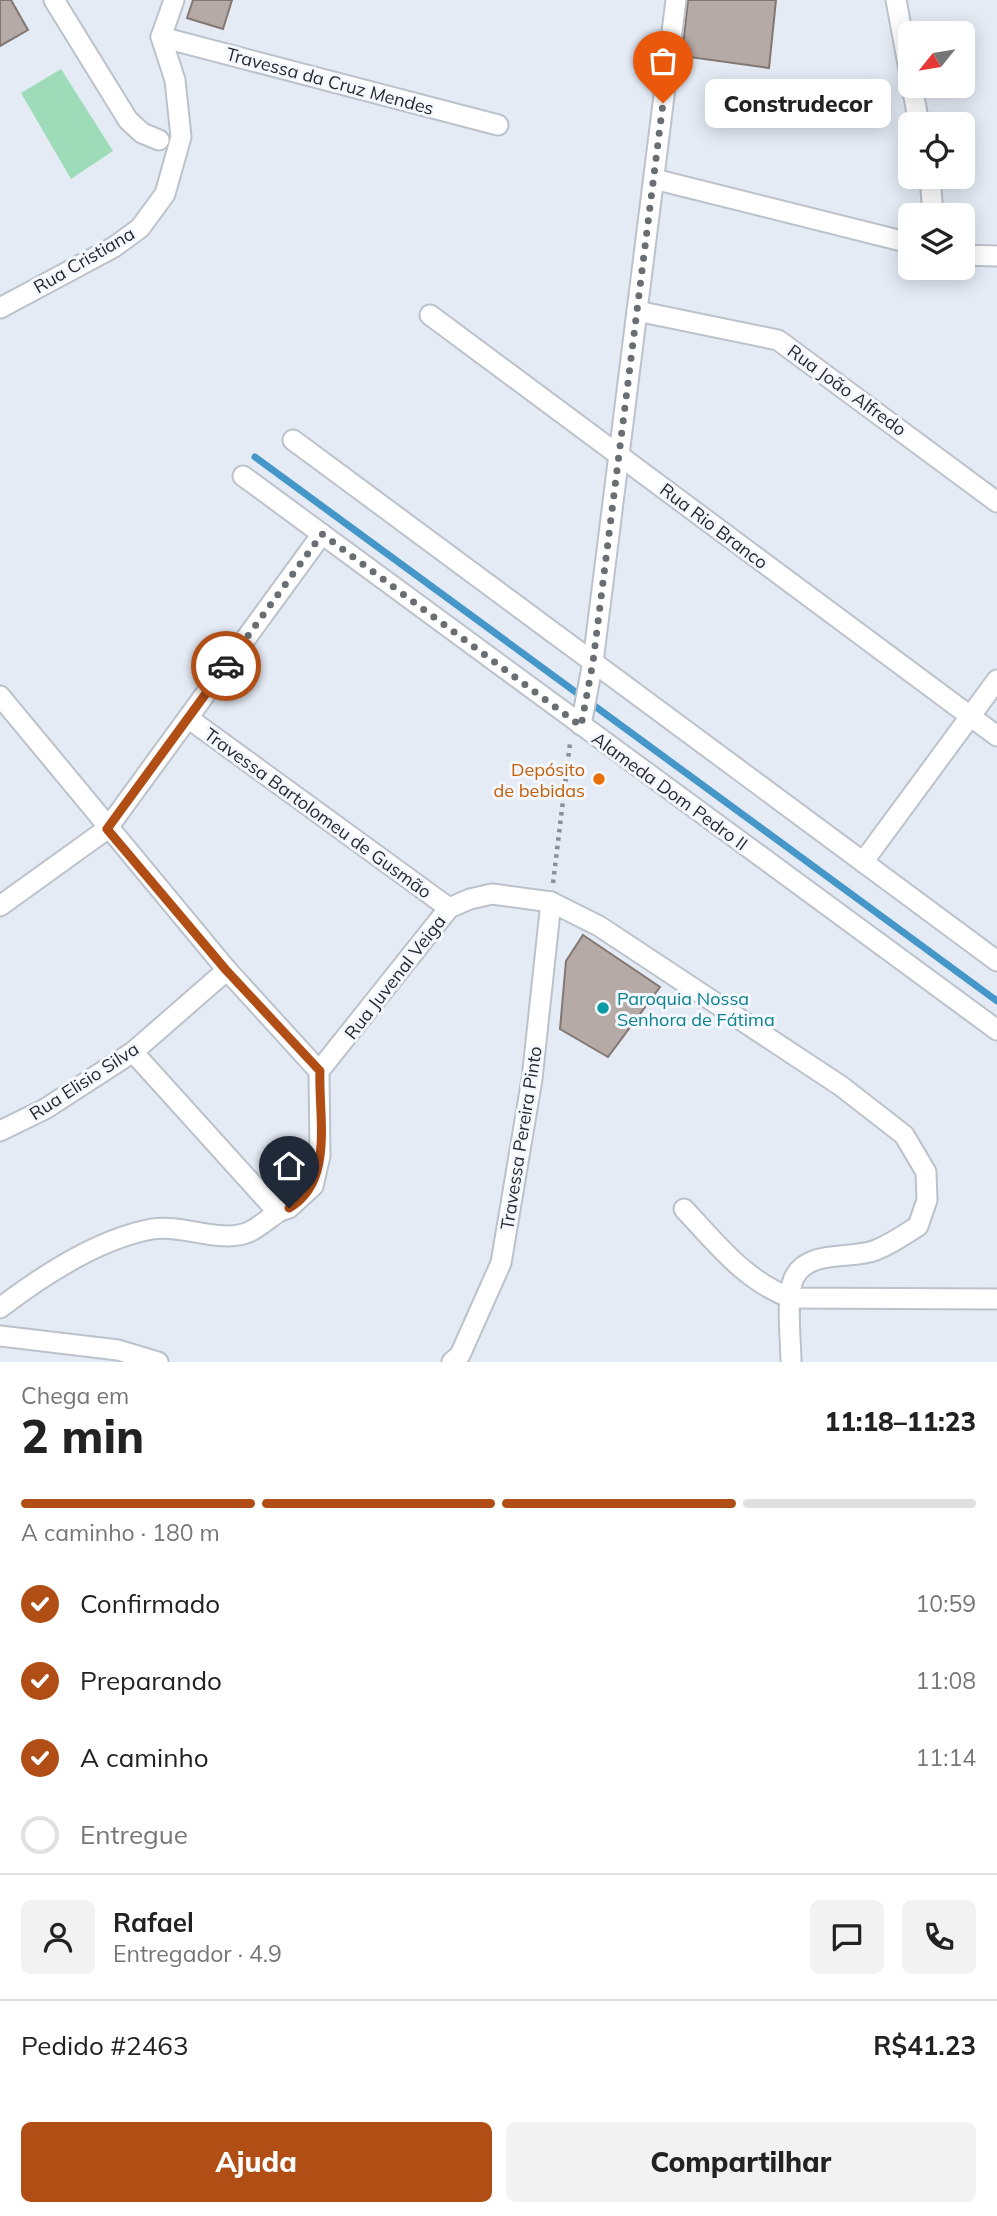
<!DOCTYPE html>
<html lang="pt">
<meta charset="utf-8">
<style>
body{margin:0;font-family:Mulish,sans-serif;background:#f2f2f2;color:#222;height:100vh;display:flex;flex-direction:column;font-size:26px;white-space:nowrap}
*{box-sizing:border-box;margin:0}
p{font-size:23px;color:#767676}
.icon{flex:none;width:38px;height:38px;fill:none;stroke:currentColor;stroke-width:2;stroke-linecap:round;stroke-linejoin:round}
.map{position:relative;height:1362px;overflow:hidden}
.drawer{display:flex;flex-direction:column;background:#fff;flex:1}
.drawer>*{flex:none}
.needle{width:46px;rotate:240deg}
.tools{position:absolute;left:898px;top:21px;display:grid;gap:14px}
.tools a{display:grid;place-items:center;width:77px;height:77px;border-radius:10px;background:#fff;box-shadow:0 4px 18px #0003;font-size:35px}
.pin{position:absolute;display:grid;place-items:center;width:60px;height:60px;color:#fff;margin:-72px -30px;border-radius:50% 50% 50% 0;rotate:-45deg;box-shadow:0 0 7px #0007}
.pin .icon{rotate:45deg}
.courier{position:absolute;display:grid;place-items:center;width:70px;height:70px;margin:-35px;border:5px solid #b14e15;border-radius:50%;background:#fff;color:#222;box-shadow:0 2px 9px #0007}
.bubble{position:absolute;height:49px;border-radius:10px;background:#fff;box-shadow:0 4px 18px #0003;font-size:23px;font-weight:800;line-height:49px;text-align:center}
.overview em{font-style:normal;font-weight:800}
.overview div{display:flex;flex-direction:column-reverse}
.overview{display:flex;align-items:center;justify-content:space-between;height:119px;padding:0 21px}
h1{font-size:46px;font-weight:800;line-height:52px}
.bar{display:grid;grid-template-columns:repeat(4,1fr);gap:10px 7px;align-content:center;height:84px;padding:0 21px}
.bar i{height:9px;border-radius:5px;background:#e0e0e0}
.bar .on{background:#b14e15}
.bar p{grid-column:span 4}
.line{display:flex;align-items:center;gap:18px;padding:0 21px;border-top:2px solid #e0e0e0}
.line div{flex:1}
.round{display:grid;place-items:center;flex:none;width:74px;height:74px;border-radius:10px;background:#f2f2f2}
ol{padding:0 21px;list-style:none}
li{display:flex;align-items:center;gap:21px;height:77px}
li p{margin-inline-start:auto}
li .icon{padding:7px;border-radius:50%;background:#b14e15;color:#fff;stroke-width:4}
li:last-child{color:#767676}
li i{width:38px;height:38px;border:4px solid #e0e0e0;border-radius:50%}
.cta{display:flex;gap:14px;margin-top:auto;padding:14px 21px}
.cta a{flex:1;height:80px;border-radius:10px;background:#b14e15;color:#fff;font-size:28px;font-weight:800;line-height:80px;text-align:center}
.cta a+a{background:#f2f2f2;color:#222}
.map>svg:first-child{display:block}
.green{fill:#9ddbb9}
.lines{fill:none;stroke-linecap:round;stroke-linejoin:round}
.stream{stroke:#4697c9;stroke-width:7}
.building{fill:#b6aaa6;stroke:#827773;stroke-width:2}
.street-casing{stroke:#bcc2cb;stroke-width:23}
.path{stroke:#898e94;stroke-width:4.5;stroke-dasharray:3.5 5;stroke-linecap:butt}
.street{stroke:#fff;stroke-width:19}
.done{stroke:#696e73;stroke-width:7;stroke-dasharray:0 12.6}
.route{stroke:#b14e15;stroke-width:9}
.food-dot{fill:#e8710a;stroke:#f4f8fe;stroke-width:2.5}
.culture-dot{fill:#0f9aa8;stroke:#f4f8fe;stroke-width:2.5}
.labels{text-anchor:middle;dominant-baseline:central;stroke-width:6;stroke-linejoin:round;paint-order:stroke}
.street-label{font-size:18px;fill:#272a2d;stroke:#f4f8fe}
.food-label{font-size:18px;fill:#c56008;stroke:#f4f8fe;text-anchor:end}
.culture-label{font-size:18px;fill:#0d838f;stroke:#f4f8fe;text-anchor:start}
</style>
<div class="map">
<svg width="997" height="1362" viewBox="0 0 997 1362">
<rect width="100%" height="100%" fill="#e4ebf5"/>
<polygon class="green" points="61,69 113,151 71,179 21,93"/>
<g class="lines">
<polyline class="stream" points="255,457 997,1001"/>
</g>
<g class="building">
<polygon points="0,0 11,0 28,30 0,46"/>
<polygon points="193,0 232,0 223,29 187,18"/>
<polygon points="688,0 776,0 769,68 682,56"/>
<polygon points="583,935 660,987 608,1057 560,1029 566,961"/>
</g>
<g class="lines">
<defs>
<g id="street">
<polyline points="54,0 128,120 142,133 159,140"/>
<polyline points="896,0 910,75"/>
<polyline points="161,37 498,125"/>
<polyline points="912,86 919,124"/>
<polyline points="930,177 933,215"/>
<polyline points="654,179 910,243"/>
<polyline points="962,255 997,256"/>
<polyline points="0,308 114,247 140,228 165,194 181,137 175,80 161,37 174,0"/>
<polyline points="637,311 778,340 997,502"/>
<polyline points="430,315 997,736"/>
<polyline points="293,440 997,961"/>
<polyline points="243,476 997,1030"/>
<polyline points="0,696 227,970 319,1071"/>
<polyline points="188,718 449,908"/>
<polyline points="581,725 593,662 676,0"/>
<polyline points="863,862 997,680"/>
<polyline points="0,906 107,829 322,534"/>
<path d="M 133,1052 L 274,1208 L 280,1211 L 289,1208 L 313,1186 L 320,1156 L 319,1071 L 449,908 L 470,899 L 492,894 L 551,902 L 599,926 L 841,1086 L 904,1135 L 926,1172 L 927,1200 L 918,1226 C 904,1235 891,1244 876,1250 C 852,1260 810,1249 795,1276 C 785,1293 791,1341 791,1362"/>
<polyline points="0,1131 45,1109 133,1052 227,970"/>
<path d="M 684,1209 C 717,1244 745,1281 791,1298 L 997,1299"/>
<path d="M 0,1308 C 43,1275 98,1239 152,1229 C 183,1224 221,1244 249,1232 C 260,1227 270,1217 280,1211"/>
<polyline points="0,1336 118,1350 158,1362"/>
<polyline points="452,1362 460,1355 501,1263 532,1079 551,902"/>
</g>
</defs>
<use href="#street" class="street-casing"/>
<polyline class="path" points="553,883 570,743"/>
<use href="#street" class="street"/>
</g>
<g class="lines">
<polyline class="done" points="226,666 322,534 581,726 593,662 663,103"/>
<path class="route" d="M 226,666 L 107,829 L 226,970 L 320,1071 C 318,1115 335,1182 289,1208"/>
</g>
<circle class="food-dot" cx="599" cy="779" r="7"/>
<circle class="culture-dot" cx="603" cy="1008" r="7"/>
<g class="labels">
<g class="street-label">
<text transform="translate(330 81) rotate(15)">Travessa da Cruz Mendes</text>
<text transform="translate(84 260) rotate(-30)">Rua Cristiana</text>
<text transform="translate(847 390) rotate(36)">Rua João Alfredo</text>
<text transform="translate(714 526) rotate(37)">Rua Rio Branco</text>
<text transform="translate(670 791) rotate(36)">Alameda Dom Pedro II</text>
<text transform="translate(318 813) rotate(36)">Travessa Bartolomeu de Gusmão</text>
<text transform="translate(395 977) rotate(-52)">Rua Juvenal Veiga</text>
<text transform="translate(84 1081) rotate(-33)">Rua Elisio Silva</text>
<text transform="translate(521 1138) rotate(-81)">Travessa Pereira Pinto</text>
</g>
<g class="food-label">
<text x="585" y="769">Depósito<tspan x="585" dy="21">de bebidas</tspan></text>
</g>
<g class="culture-label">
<text x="617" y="998">Paroquia Nossa<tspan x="617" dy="21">Senhora de Fátima</tspan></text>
</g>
</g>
</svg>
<div class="tools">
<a><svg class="needle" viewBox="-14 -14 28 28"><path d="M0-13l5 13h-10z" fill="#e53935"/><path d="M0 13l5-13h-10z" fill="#767676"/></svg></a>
<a><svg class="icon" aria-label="locate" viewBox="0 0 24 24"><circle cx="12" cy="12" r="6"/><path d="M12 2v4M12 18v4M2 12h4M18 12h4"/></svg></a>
<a><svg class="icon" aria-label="layers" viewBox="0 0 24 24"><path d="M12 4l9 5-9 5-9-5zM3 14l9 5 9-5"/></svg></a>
</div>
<div class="pin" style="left:663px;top:103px;background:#ea580c"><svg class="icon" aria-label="bag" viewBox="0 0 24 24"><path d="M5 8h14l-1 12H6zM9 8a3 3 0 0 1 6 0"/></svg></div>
<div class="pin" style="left:289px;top:1208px;background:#1f2937"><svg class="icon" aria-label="home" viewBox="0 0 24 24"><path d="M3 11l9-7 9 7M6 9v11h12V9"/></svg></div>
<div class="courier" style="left:226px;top:666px"><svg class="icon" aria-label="car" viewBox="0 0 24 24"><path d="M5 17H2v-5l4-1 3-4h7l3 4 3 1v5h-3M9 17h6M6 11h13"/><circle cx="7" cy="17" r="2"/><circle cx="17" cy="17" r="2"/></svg></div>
<div class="bubble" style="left:705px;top:79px;width:186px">Construdecor</div>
</div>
<section class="drawer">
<div class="overview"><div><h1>2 min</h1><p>Chega em</p></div><em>11:18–11:23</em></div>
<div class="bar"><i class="on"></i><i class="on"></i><i class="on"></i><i></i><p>A caminho · 180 m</p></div>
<ol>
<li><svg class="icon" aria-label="check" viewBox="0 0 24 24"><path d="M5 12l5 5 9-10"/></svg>Confirmado<p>10:59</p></li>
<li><svg class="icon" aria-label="check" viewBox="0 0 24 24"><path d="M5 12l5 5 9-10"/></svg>Preparando<p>11:08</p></li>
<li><svg class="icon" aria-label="check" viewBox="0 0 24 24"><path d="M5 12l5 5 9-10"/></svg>A caminho<p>11:14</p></li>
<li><i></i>Entregue</li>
</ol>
<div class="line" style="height:126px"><a class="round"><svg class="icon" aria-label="person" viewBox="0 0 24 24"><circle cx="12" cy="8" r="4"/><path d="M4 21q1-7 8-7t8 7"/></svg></a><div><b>Rafael</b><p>Entregador · 4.9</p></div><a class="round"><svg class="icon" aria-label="chat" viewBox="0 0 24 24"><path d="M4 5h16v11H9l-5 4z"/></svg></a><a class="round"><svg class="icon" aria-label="phone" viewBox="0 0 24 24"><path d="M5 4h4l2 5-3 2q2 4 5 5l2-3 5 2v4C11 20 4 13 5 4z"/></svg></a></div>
<div class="line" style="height:91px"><div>Pedido #2463</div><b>R$41.23</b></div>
<div class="cta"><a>Ajuda</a><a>Compartilhar</a></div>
</section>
